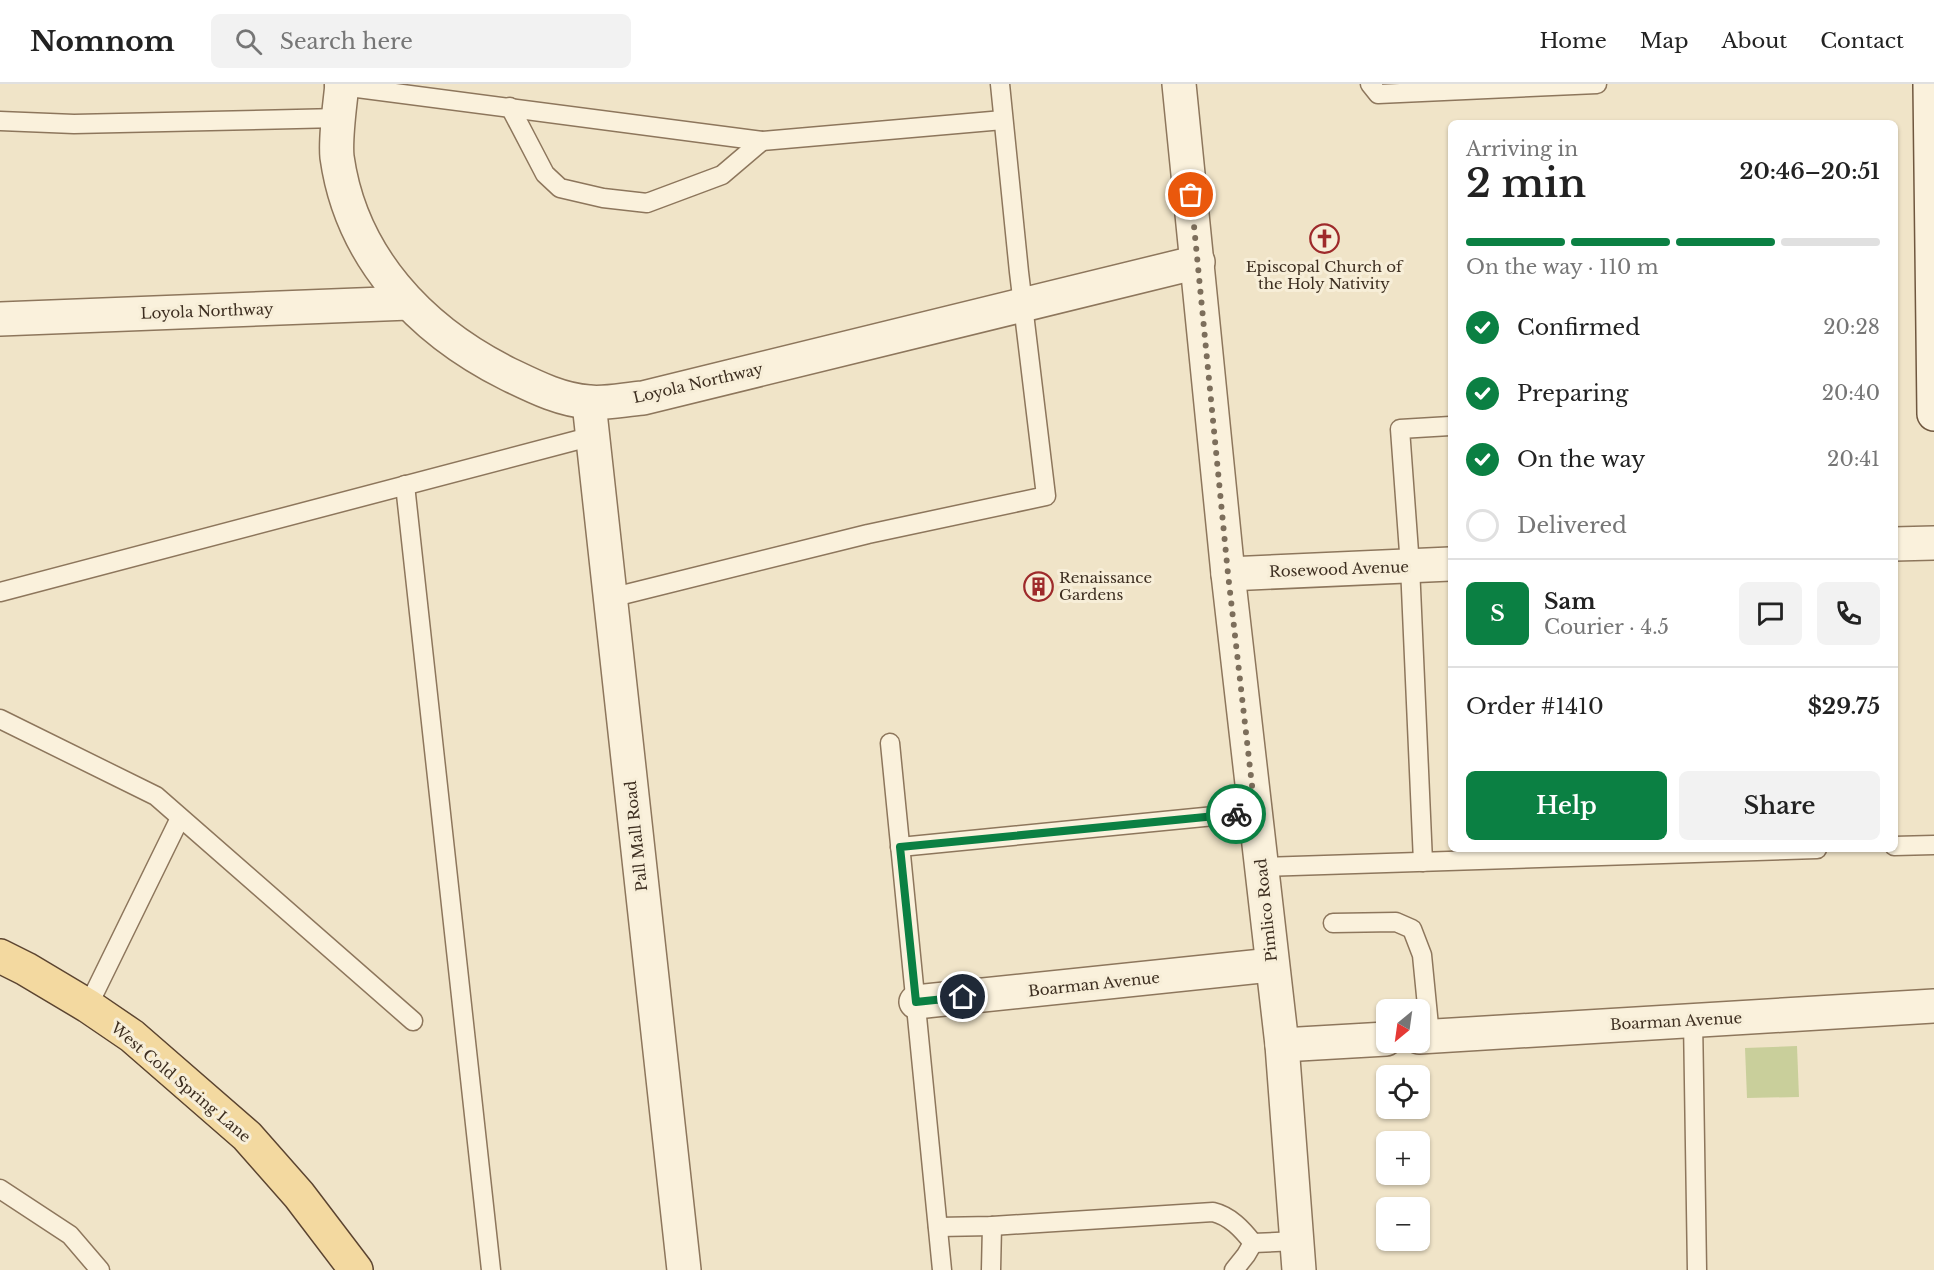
<!DOCTYPE html>
<meta charset="utf-8">
<style>
body{margin:0;font-family:"Libre Baskerville",serif;background:#f2f2f2;color:#222;height:100vh;display:flex;flex-direction:column;font-size:22px;white-space:nowrap}
*{box-sizing:border-box;margin:0}
p{font-size:20px;color:#767676}
.icon{flex:none;width:33px;height:33px;fill:none;stroke:currentColor;stroke-width:2;stroke-linecap:round;stroke-linejoin:round}
.map{position:relative;flex:1;overflow:hidden}
.side{position:absolute;left:1448px;top:36px;width:450px;height:732px;display:flex;flex-direction:column;background:#fff;border-radius:9px;box-shadow:0 2px 4px #0004}
.side>*{flex:none}
.needle{width:39px;rotate:209deg}
.tools{position:absolute;left:1376px;top:915px;display:grid;gap:12px}
.tools a{display:grid;place-items:center;width:54px;height:54px;border-radius:9px;background:#fff;box-shadow:0 2px 4px #0004;font-size:30px}
.pin{position:absolute;display:grid;place-items:center;width:51px;height:51px;color:#fff;margin:-26px;border:3px solid #fff;border-radius:50%;box-shadow:0 2px 6px #0007}
.courier{position:absolute;display:grid;place-items:center;width:60px;height:60px;margin:-30px;border:4px solid #0b8043;border-radius:50%;background:#fff;color:#222;box-shadow:0 2px 8px #0007}
.head em{font-style:normal;font-weight:600}
.head div{display:flex;flex-direction:column-reverse}
.head{display:flex;align-items:center;justify-content:space-between;height:102px;padding:0 18px}
h1{font-size:39px;font-weight:600;line-height:45px}
.bar{display:grid;grid-template-columns:repeat(4,1fr);gap:9px 6px;align-content:center;height:72px;padding:0 18px}
.bar i{height:8px;border-radius:4px;background:#e0e0e0}
.bar .current{background:#0b8043}
.bar p{grid-column:span 4}
.line{display:flex;align-items:center;gap:15px;padding:0 18px;border-top:2px solid #e0e0e0}
.line div{flex:1}
.round{display:grid;place-items:center;flex:none;width:63px;height:63px;border-radius:9px;background:#f2f2f2}
ol{padding:0 18px;list-style:none}
li{display:flex;align-items:center;gap:18px;height:66px}
li p{margin-inline-start:auto}
li .icon{padding:6px;border-radius:50%;background:#0b8043;color:#fff;stroke-width:4}
li:last-child{color:#767676}
li i{width:33px;height:33px;border:3px solid #e0e0e0;border-radius:50%}
.action{display:flex;gap:12px;margin-top:auto;padding:12px 18px}
.action a{flex:1;height:69px;border-radius:9px;background:#0b8043;color:#fff;font-size:24px;font-weight:600;line-height:69px;text-align:center}
.action a+a{background:#f2f2f2;color:#222}
header{display:flex;align-items:center;gap:36px;box-sizing:border-box;height:84px;padding:0 30px;background:#fff;border-bottom:2px solid #e0e0e0}
header strong{font-size:28px}
nav{display:flex;gap:33px;margin-inline-start:auto;font-size:21px}
.search{width:420px;height:54px;background:#f2f2f2;display:flex;align-items:center;gap:15px;box-sizing:border-box;padding:0 21px;border-radius:9px;color:#767676;font-size:22px}
.map>svg:first-child{display:block}
.green{fill:#c9cf9b}
.lines{fill:none;stroke-linecap:round;stroke-linejoin:round}
.lane-casing{stroke:#8d765c;stroke-width:21}
.street-casing{stroke:#8d765c;stroke-width:36}
.secondary-casing{stroke:#6f573f;stroke-width:36}
.primary-casing{stroke:#5b4430;stroke-width:36}
.lane{stroke:#faf1dc;stroke-width:18}
.street{stroke:#faf1dc;stroke-width:33}
.secondary{stroke:#faf1dc;stroke-width:33}
.primary{stroke:#f3d9a0;stroke-width:33}
.done{stroke:#7c6e5b;stroke-width:6;stroke-dasharray:0 10.8}
.route{stroke:#0b8043;stroke-width:8}
.labels{text-anchor:middle;dominant-baseline:central;stroke-width:6;stroke-linejoin:round;paint-order:stroke}
.poi-label{font-size:15px;fill:#3d2e20;stroke:#f7eed8}
.street-label{font-size:15px;fill:#3d2e20;stroke:#f7eed8}
</style>
<header>
<strong>Nomnom</strong>
<div class="search"><svg class="icon" aria-label="search" viewBox="0 0 24 24"><circle cx="10" cy="10" r="6"/><path d="M15 15l6 6"/></svg>Search here</div>
<nav><a>Home</a><a>Map</a><a>About</a><a>Contact</a></nav>
</header>
<div class="map">
<svg width="1934" height="1186" viewBox="0 0 1934 1186">
<rect width="100%" height="100%" fill="#f0e4c8"/>
<polygon class="green" points="1797,962 1799,1013 1747,1014 1745,964"/>
<g class="lines">
<defs>
<g id="lane">
<polyline points="1370,0 1378,10 1597,0"/>
<polyline points="334,1 762,57 1003,36"/>
<polyline points="510,23 545,90 560,104 603,114 647,119 722,91 762,57"/>
<polyline points="0,37 74,40 339,34"/>
<polyline points="405,401 491,1186"/>
<polyline points="0,508 593,352"/>
<polyline points="610,514 868,450 1046,412 1019,188 1000,0"/>
<polyline points="0,635 156,712 413,937"/>
<polyline points="890,659 942,1186"/>
<polyline points="1894,762 1934,761"/>
<polyline points="900,763 1255,728"/>
<polyline points="1423,778 1410,482 1400,345 1450,342"/>
<polyline points="1261,783 1817,765"/>
<polyline points="1333,839 1396,838 1412,845 1422,871 1430,952"/>
<polyline points="88,922 180,734"/>
<polyline points="1693,935 1697,1186"/>
<polyline points="0,1105 70,1151 100,1186"/>
<path d="M 938,1143 L 992,1142 L 1213,1128 C 1230,1132 1242,1145 1253,1159"/>
<polyline points="1253,1159 1297,1157"/>
<polyline points="991,1186 992,1142"/>
<polyline points="1234,1186 1246,1171 1253,1159"/>
</g>
<g id="street">
<path d="M 342,0 C 340,21 335,53 337,73 C 351,173 420,246 508,290 C 533,302 560,316 589,318 C 606,320 626,315 643,314 L 1198,178"/>
<polyline points="1179,0 1228,490 1282,961 1299,1186"/>
<polyline points="0,235 409,219"/>
<polyline points="589,319 684,1186"/>
<polyline points="1894,460 1934,459"/>
<polyline points="1228,490 1450,480"/>
<polyline points="916,918 1272,881"/>
<polyline points="1419,953 1934,922"/>
<polyline points="1282,961 1386,955"/>
</g>
<polyline id="secondary" points="1930,0 1934,330"/>
<polyline id="primary" points="0,872 26,885 88,922 132,952 247,1052 299,1111 356,1186"/>
</defs>
<use href="#lane" class="lane-casing"/>
<use href="#street" class="street-casing"/>
<use href="#secondary" class="secondary-casing"/>
<use href="#primary" class="primary-casing"/>
<use href="#lane" class="lane"/>
<use href="#street" class="street"/>
<use href="#secondary" class="secondary"/>
<use href="#primary" class="primary"/>
</g>
<g class="lines">
<polyline class="done" points="1191,111 1228,490 1255,728 1236,730"/>
<polyline class="route" points="963,913 916,918 900,763 1236,730"/>
</g>
<defs>
<symbol id="church-ring" viewBox="-11 -11 22 22"><circle r="9.5" fill="#f7eed8" stroke="#9e2a2b" stroke-width="1.5"/><path d="M-1.2-6h2.4v3.5h3.3v2.4h-3.3V6h-2.4V-.1h-3.3v-2.4h3.3Z" fill="#9e2a2b"/></symbol>
<symbol id="building-ring" viewBox="-11 -11 22 22"><circle r="9.5" fill="#f7eed8" stroke="#9e2a2b" stroke-width="1.5"/><path d="M-4-6H4V6H1V3H-1V6H-4ZM-2.5-4.3h1.7v1.8h-1.7ZM.8-4.3h1.7v1.8H.8ZM-2.5-1h1.7V.8h-1.7ZM.8-1h1.7V.8H.8Z" fill="#9e2a2b"/></symbol>
</defs>
<g fill-rule="evenodd">
<use href="#church-ring" x="1308" y="138" width="33" height="33"/>
<use href="#building-ring" x="1022" y="486" width="33" height="33"/>
</g>
<g class="labels">
<g class="poi-label">
<text x="1324" y="182">Episcopal Church of<tspan x="1324" dy="17">the Holy Nativity</tspan></text>
<text x="1059" y="493" text-anchor="start">Renaissance<tspan x="1059" dy="17">Gardens</tspan></text>
</g>
<g class="street-label">
<text transform="translate(207 227) rotate(-2)">Loyola Northway</text>
<text transform="translate(698 299) rotate(-13)">Loyola Northway</text>
<text transform="translate(1339 485) rotate(-2)">Rosewood Avenue</text>
<text transform="translate(636 752) rotate(-96)">Pall Mall Road</text>
<text transform="translate(1266 826) rotate(-96)">Pimlico Road</text>
<text transform="translate(1094 900) rotate(-6)">Boarman Avenue</text>
<text transform="translate(1676 937) rotate(-3)">Boarman Avenue</text>
<text transform="translate(181 998) rotate(40)">West Cold Spring Lane</text>
</g>
</g>
</svg>
<div class="tools">
<a><svg class="needle" viewBox="-14 -14 28 28"><path d="M0-13l5 13h-10z" fill="#e53935"/><path d="M0 13l5-13h-10z" fill="#767676"/></svg></a>
<a><svg class="icon" aria-label="locate" viewBox="0 0 24 24"><circle cx="12" cy="12" r="6"/><path d="M12 2v4M12 18v4M2 12h4M18 12h4"/></svg></a>
<a>+</a>
<a>−</a>
</div>
<div class="pin" style="left:1191px;top:111px;background:#ea580c"><svg class="icon" aria-label="bag" viewBox="0 0 24 24"><path d="M5 8h14l-1 12H6zM9 8a3 3 0 0 1 6 0"/></svg></div>
<div class="pin" style="left:963px;top:913px;background:#1f2937"><svg class="icon" aria-label="home" viewBox="0 0 24 24"><path d="M3 11l9-7 9 7M6 9v11h12V9"/></svg></div>
<div class="courier" style="left:1236px;top:730px"><svg class="icon" aria-label="bike" viewBox="0 0 24 24"><circle cx="6" cy="16" r="4"/><circle cx="18" cy="16" r="4"/><path d="M6 16l4-8h5l3 8M10 8l3 8H6M13 5h3"/></svg></div>
<section class="side">
<div class="head"><div><h1>2 min</h1><p>Arriving in</p></div><em>20:46–20:51</em></div>
<div class="bar"><i class="current"></i><i class="current"></i><i class="current"></i><i></i><p>On the way · 110 m</p></div>
<ol>
<li><svg class="icon" aria-label="check" viewBox="0 0 24 24"><path d="M5 12l5 5 9-10"/></svg>Confirmed<p>20:28</p></li>
<li><svg class="icon" aria-label="check" viewBox="0 0 24 24"><path d="M5 12l5 5 9-10"/></svg>Preparing<p>20:40</p></li>
<li><svg class="icon" aria-label="check" viewBox="0 0 24 24"><path d="M5 12l5 5 9-10"/></svg>On the way<p>20:41</p></li>
<li><i></i>Delivered</li>
</ol>
<div class="line" style="height:108px"><b class="round" style="background:#0b8043;color:#fff">S</b><div><b>Sam</b><p>Courier · 4.5</p></div><a class="round"><svg class="icon" aria-label="chat" viewBox="0 0 24 24"><path d="M4 5h16v11H9l-5 4z"/></svg></a><a class="round"><svg class="icon" aria-label="phone" viewBox="0 0 24 24"><path d="M5 4h4l2 5-3 2q2 4 5 5l2-3 5 2v4C11 20 4 13 5 4z"/></svg></a></div>
<div class="line" style="height:78px"><div>Order #1410</div><b>$29.75</b></div>
<div class="action"><a>Help</a><a>Share</a></div>
</section>
</div>
